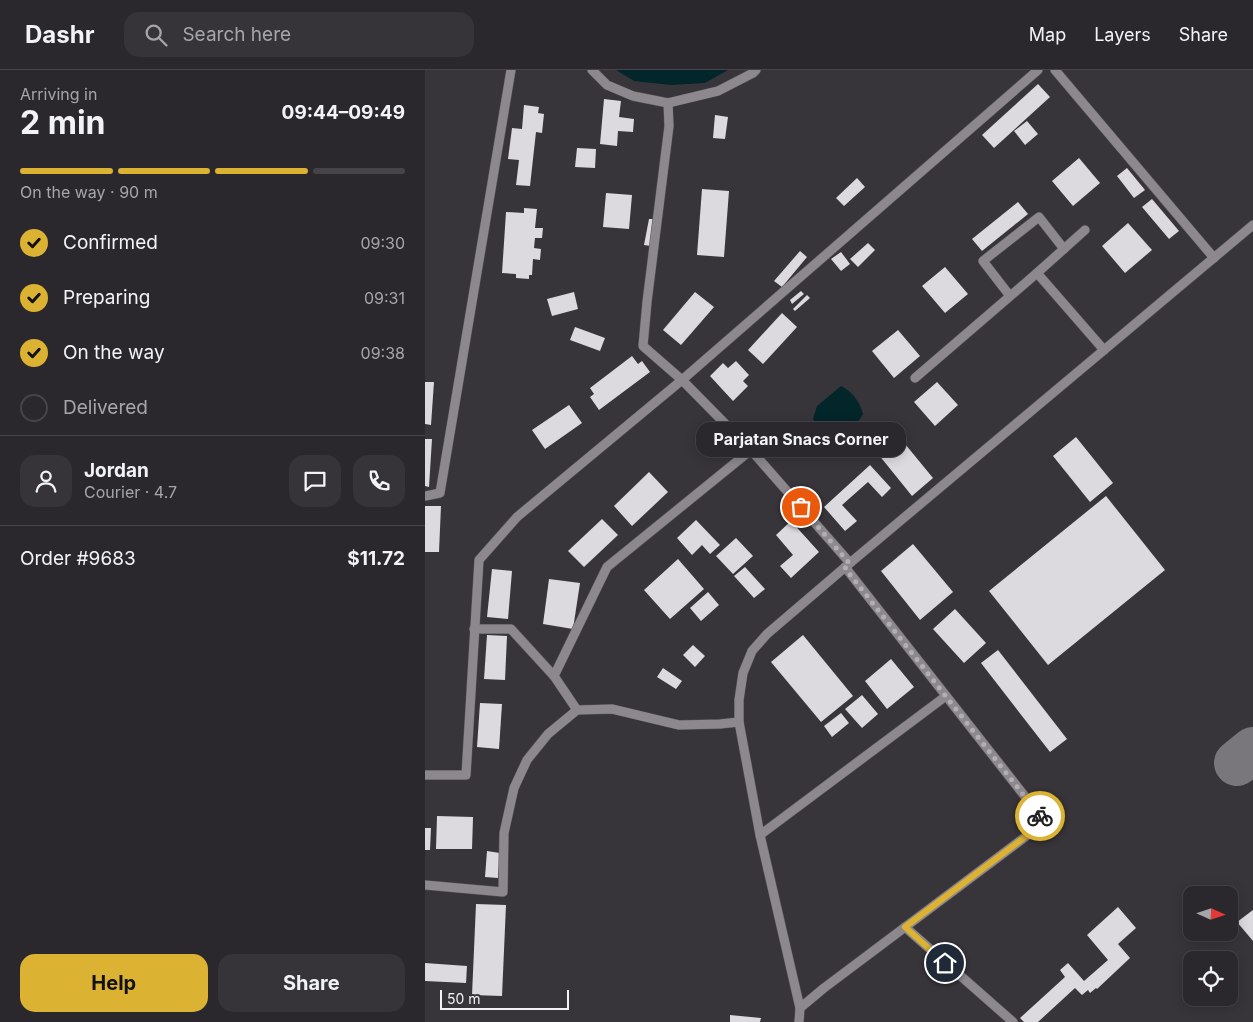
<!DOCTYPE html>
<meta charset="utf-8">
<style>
body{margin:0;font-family:Inter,sans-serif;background:#363438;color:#f1f3f6;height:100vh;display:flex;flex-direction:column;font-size:19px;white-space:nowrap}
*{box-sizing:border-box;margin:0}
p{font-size:16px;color:#a5a6a9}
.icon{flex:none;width:28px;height:28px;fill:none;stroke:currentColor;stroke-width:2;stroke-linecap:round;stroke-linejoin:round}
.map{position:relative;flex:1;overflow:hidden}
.sheet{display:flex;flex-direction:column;background:#2a282c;width:425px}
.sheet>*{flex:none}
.needle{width:32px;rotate:93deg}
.fabs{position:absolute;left:758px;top:816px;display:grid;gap:10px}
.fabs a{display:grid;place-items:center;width:55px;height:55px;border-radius:10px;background:#2a282c;box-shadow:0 2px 12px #0003,0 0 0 1px #464448;font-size:25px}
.scale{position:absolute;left:15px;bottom:12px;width:129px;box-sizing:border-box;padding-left:5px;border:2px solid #f3f1f4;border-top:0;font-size:14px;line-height:18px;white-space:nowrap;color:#f3f1f4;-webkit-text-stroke:4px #38353a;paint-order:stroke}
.pin{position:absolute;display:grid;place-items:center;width:42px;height:42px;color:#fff;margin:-21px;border:2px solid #fff;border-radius:50%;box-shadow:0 1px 5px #0007}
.courier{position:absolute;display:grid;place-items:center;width:50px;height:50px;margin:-25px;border:4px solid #dcb233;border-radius:50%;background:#fff;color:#222;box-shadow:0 1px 6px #0007}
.bubble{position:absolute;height:35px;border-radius:15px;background:#2a282c;box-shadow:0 2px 12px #0003,0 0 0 1px #464448;font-size:16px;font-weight:700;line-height:35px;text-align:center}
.head em{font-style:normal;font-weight:700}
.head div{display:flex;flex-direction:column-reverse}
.head{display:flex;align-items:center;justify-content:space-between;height:85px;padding:0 20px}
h1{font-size:32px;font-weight:700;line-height:38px}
.bar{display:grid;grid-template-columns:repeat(4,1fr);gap:8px 5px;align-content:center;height:60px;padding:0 20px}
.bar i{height:6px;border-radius:4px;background:#464448}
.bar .current{background:#dcb233}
.bar p{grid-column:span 4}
.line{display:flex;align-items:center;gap:12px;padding:0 20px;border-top:1px solid #464448}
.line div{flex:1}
.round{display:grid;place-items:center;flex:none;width:52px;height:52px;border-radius:15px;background:#363438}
ol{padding:0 20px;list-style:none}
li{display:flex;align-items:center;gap:15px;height:55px}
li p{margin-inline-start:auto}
li .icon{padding:5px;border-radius:50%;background:#dcb233;color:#111;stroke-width:4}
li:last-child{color:#a5a6a9}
li i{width:28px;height:28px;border:2px solid #464448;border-radius:50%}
.action{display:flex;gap:10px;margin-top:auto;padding:10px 20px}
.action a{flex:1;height:58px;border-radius:15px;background:#dcb233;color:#111;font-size:20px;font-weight:700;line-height:58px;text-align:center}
.action a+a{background:#363438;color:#f1f3f6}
header{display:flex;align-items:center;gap:30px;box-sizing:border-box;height:70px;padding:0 25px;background:#2a282c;border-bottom:1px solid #464448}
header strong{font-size:24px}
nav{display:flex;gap:28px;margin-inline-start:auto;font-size:18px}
.search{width:350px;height:45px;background:#363438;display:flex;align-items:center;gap:12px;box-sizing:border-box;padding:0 18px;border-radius:15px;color:#a5a6a9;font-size:19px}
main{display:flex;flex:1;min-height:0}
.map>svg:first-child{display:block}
.water{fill:#02262a}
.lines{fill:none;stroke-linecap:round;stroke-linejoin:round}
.taxiway{stroke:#7a777c;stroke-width:46}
.building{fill:#dcd9df}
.lane-casing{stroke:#565458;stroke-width:10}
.lane{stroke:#8c888e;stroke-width:9}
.done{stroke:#b2afb3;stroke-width:5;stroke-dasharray:0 9}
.route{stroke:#dcb233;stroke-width:6}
</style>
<header>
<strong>Dashr</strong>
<div class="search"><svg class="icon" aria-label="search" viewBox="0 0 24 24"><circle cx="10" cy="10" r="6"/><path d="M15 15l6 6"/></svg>Search here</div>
<nav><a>Map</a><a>Layers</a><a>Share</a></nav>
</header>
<main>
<section class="sheet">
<div class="head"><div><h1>2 min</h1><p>Arriving in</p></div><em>09:44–09:49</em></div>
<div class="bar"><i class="current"></i><i class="current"></i><i class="current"></i><i></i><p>On the way · 90 m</p></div>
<ol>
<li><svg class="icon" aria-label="check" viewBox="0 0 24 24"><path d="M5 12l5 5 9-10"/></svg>Confirmed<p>09:30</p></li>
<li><svg class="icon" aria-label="check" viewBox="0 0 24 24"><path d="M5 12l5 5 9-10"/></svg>Preparing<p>09:31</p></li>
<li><svg class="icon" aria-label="check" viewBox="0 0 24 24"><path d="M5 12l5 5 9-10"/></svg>On the way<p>09:38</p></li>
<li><i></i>Delivered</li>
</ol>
<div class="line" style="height:90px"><a class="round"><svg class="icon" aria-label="person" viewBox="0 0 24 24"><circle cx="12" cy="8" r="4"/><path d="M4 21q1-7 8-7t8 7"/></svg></a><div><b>Jordan</b><p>Courier · 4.7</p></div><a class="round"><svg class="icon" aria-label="chat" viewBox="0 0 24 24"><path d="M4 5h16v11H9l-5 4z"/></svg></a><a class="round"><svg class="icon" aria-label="phone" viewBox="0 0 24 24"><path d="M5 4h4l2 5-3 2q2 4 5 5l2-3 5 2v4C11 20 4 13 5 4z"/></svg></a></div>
<div class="line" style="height:65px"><div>Order #9683</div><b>$11.72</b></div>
<div class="action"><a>Help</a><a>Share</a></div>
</section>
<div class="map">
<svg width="828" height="952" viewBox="0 0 828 952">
<rect width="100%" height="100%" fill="#38353a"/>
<g class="water">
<polygon points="191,0 303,0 280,13 246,15 209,11"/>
<path d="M 416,316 C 427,321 435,332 438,344 C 435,350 420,368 414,370 C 402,375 392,357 388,349 L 392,336 Z"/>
</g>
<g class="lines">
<polyline class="taxiway" points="812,693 828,680"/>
</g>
<g class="building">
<polygon points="613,14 625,27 569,78 557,65"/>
<polygon points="179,29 196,31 194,47 209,49 208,62 193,61 192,76 175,74"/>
<polygon points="99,35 114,37 113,43 119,44 117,63 111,62 105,116 91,115 94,90 83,89 87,58 97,59"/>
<polygon points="290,45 303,47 300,69 288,68"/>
<polygon points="602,51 613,64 600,75 589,61"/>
<polygon points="152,78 171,79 170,98 150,97"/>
<polygon points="654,88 675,113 648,136 627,111"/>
<polygon points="702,98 720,120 709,128 692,106"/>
<polygon points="432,108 440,117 419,136 411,128"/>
<polygon points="277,119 304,121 299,187 272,185"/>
<polygon points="181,123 207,125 204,159 178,157"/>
<polygon points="727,129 754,161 744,169 717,137"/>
<polygon points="593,132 603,144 557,181 547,169"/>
<polygon points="99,138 112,139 110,158 118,158 117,168 110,168 109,178 116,179 115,190 108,189 107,205 104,205 104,209 91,208 91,204 77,203 81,142 99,143"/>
<polygon points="224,149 231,149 226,176 219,175"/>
<polygon points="703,153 727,180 700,203 677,176"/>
<polygon points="443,173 450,180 433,197 425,189"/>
<polygon points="375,181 382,187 357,217 349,211"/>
<polygon points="416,182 425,194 416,201 406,189"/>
<polygon points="520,197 543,224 520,243 497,216"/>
<polygon points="376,221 379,224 367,234 365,230"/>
<polygon points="149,222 153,239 127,246 122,229"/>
<polygon points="270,222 289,237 256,275 238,260"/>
<polygon points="382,225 385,228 370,241 368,239"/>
<polygon points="357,243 372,257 338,294 323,280"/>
<polygon points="150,257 180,268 175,281 145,270"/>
<polygon points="473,260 495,286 469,308 447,281"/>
<polygon points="207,286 213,294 217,291 225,302 174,340 165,327 169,324 165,318"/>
<polygon points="311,291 324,305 318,311 323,316 308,331 285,306 298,293 303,298"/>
<polygon points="0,312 9,312 6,355 0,354"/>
<polygon points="512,312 533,335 510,356 489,332"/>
<polygon points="144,335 157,353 120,379 107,360"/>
<polygon points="462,352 508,408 487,426 441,369"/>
<polygon points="651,367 688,413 665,432 628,386"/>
<polygon points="0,369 7,369 4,417 0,416"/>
<polygon points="445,395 466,418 457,427 443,412 417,435 432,451 420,461 399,437"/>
<polygon points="224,402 243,422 207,456 189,436"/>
<polygon points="681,426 740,500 623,595 564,521"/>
<polygon points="0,436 16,436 14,482 0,482"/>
<polygon points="177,449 193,465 159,497 143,481"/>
<polygon points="271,450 295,475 285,484 277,475 267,485 252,468"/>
<polygon points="366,451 394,482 366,508 355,496 368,485 351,465"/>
<polygon points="311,468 328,486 308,504 291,486"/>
<polygon points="488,474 528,522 495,550 456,501"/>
<polygon points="253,489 279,519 245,549 219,520"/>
<polygon points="320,497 340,519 329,528 309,506"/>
<polygon points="67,499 87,501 83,549 62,547"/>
<polygon points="124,509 155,513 148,559 118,554"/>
<polygon points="283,522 294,535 276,551 265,538"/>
<polygon points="530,539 561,573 539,593 508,559"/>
<polygon points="62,565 82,566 80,610 59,609"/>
<polygon points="378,565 428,626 396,652 346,592"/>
<polygon points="268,575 280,586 270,597 258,585"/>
<polygon points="573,580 642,669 625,682 556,593"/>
<polygon points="466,589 489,617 462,639 440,611"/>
<polygon points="238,598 257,611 251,619 232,607"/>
<polygon points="437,625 453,644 437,658 420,639"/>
<polygon points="55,633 77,634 74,679 52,677"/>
<polygon points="416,643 424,653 407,667 399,656"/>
<polygon points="12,746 48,747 47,779 11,779"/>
<polygon points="0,758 6,758 5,780 0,780"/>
<polygon points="62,781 75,783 73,808 60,807"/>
<polygon points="51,834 81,835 77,926 47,925"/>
<polygon points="693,837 711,858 693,874 705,888 672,919 671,918 665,923 663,920 657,925 650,918 613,952 599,952 595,948 640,907 635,900 643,893 659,911 683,890 662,865"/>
<polygon points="828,840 828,871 812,852"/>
<polygon points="0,893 42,896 41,913 0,911"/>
<polygon points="305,945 336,948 335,952 305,952"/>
</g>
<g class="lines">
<defs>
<g id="lane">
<polyline points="167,0 182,15 208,26 243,33 293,21 328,3 331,0"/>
<polyline points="630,0 789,188"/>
<polyline points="243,33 244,56 222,232 218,276 257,310 326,380 425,493"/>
<polyline points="612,203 679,280"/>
<polyline points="585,226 558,191 614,147 639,179"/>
<polyline points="490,308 612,203 660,160"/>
<polyline points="0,426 15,423 86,0"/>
<polyline points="49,559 86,559 129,606"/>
<polyline points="152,640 129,606 182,497 326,380"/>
<polyline points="0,705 41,705 54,490 92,447 257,310 613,0"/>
<polyline points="335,765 521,626"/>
<polyline points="0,815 78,822 79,763 89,718 102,690 123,664 152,640 187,639 254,655 295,654 314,652"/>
<polyline points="480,857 588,952"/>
<polyline points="375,938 399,918 620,752 420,497"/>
<polyline points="374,952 375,938 335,765 314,652 314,630 318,603 327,581 342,564 425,493 828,155"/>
</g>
</defs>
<use href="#lane" class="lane-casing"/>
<use href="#lane" class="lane"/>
</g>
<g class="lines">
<polyline class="done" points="376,437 425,494 420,498 615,746"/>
<polyline class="route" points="520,893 480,857 620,752 615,746"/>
</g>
</svg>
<div class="fabs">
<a><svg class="needle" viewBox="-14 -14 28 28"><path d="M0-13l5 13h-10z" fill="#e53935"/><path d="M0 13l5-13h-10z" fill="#a5a6a9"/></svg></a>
<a><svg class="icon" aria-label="locate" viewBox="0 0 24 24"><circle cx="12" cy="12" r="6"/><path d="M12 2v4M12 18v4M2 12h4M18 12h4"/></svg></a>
</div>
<div class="scale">50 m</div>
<div class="pin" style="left:376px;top:437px;background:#ea580c"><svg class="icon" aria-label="bag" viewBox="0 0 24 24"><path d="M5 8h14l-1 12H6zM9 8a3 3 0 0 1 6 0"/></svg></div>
<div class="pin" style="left:520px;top:893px;background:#1f2937"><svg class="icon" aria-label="home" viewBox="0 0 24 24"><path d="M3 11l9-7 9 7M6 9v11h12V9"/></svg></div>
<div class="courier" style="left:615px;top:746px"><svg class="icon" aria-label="bike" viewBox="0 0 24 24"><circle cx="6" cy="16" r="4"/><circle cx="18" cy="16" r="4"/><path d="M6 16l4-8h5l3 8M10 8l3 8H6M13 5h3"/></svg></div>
<div class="bubble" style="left:271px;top:352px;width:210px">Parjatan Snacs Corner</div>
</div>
</main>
